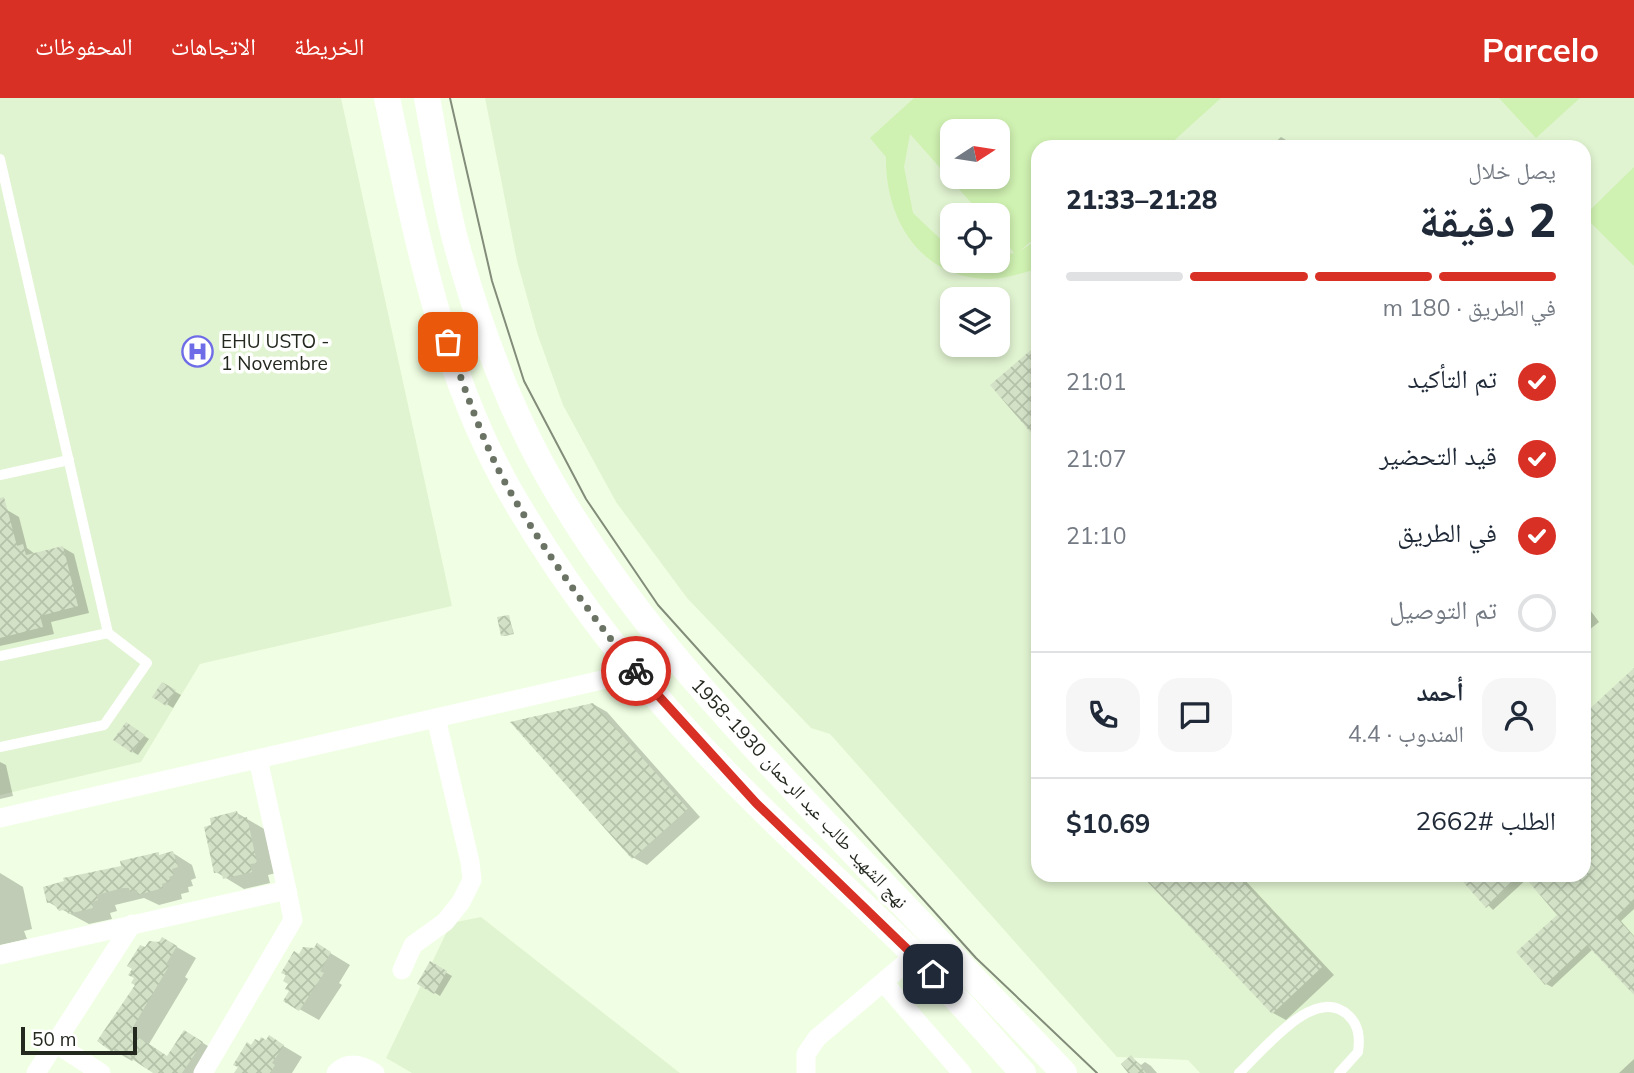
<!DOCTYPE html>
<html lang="ar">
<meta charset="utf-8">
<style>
body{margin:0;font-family:Mulish,"Noto Naskh Arabic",sans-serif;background:#f6f6f7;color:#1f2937;direction:rtl;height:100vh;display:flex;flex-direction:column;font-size:26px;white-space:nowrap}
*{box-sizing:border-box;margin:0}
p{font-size:23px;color:#747a83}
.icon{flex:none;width:38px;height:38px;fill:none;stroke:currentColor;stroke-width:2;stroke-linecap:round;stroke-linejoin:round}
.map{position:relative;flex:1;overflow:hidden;direction:ltr}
.panel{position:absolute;left:1031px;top:42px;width:560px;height:742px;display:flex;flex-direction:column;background:#fff;border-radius:21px;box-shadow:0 4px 10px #0003;direction:rtl}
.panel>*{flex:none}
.needle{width:46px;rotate:78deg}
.buttons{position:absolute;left:940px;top:21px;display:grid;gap:14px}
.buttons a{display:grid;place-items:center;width:70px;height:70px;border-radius:14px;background:#fff;box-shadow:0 4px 10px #0003;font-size:35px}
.scale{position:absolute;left:21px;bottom:18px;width:116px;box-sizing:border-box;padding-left:7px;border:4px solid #24291f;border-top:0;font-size:19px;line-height:24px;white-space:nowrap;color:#24291f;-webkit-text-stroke:5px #fff;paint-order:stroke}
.pin{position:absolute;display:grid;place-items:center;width:60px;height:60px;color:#fff;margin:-30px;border-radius:14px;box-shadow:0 4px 10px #0006}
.courier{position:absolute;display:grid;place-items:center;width:70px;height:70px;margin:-35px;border:5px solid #d93025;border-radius:50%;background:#fff;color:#222;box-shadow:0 2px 9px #0007}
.overview em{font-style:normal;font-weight:800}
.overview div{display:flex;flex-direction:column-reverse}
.overview{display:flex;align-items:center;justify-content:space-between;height:119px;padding:0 35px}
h1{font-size:46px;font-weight:800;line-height:52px}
.bar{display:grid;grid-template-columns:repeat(4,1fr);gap:10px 7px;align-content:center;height:84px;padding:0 35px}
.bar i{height:9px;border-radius:5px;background:#e0e1e3}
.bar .current{background:#d93025}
.bar p{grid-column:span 4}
.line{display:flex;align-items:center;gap:18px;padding:0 35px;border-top:2px solid #e0e1e3}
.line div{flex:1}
.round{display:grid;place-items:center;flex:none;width:74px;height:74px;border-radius:21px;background:#f6f6f7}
ol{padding:0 35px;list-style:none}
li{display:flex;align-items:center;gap:21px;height:77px}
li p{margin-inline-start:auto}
li .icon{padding:7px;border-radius:50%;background:#d93025;color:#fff;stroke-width:4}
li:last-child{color:#747a83}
li i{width:38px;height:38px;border:4px solid #e0e1e3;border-radius:50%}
header{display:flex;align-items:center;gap:42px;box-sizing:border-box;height:98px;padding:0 35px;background:#d93025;color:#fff}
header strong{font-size:33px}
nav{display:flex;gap:38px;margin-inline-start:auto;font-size:24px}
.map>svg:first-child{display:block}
.built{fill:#e1f4d1;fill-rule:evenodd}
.park{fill:#cff1b1;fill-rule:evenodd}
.shadow{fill:#0003}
.building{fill:url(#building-cross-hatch)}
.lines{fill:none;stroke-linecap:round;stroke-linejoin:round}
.lane{stroke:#fff;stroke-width:10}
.street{stroke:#fff;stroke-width:19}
.secondary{stroke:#fff;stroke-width:26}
.tram{stroke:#838c7a;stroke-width:2}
.done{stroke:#6b7464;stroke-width:7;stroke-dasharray:0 12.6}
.route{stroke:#d93025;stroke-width:9}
.labels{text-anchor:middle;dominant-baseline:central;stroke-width:7;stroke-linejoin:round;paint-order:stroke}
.poi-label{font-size:19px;fill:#24291f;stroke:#fff;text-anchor:start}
.street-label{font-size:19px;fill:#24291f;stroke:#fff}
</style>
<header>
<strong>Parcelo</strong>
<nav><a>الخريطة</a><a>الاتجاهات</a><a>المحفوظات</a></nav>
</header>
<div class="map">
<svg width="1634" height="975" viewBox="0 0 1634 975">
<defs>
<pattern id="building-cross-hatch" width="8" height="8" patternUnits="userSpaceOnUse" patternTransform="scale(1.75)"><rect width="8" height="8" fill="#d3e2c7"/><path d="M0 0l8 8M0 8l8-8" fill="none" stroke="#b5c2aa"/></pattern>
</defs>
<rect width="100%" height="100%" fill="#f0ffe3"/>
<g class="built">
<polygon points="0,0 341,0 452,508 200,566 141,664 0,697"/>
<path d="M 485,0 L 1634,0 L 1634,975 L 1200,975 L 1188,962 L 1117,959 L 830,636 L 811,630 L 687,500 L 616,404 L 563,307 L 537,235 L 517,163 ZM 952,33 L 998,33 L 998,79 L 952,79 ZM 1038,49 L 1584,49 L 1584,777 L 1038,777 ZM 952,117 L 998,117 L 998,163 L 952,163 ZM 952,201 L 998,201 L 998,247 L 952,247 Z"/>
<polygon points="481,819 680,975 412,975 386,960 451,825"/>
</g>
<g class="park">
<path d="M 914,0 L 1221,0 L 1167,49 L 1038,49 L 1038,137 L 1020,153 L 1038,141 L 1038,167 L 1033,172 C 1019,176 1004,181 990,181 C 921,181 885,122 886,59 L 870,40 ZM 998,33 L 998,79 L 952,79 L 952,33 ZM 910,36 L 982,117 L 998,117 L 998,135 L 1014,155 L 998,158 L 998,163 L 952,163 L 952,152 L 913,115 L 904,69 Z"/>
<polygon points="1499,0 1580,0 1536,40"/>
<polygon points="1634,69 1634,168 1584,118"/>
</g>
<g class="shadow">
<polygon points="1281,39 1298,49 1270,49"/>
<polygon points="7,412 19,419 27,450 35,456 62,449 74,456 89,515 51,524 54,536 0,548 0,414"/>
<polygon points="1584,504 1599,524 1584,536"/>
<polygon points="509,519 514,536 505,538 502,537"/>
<polygon points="1584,551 1590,560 1584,565"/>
<polygon points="1634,573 1634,811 1621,823 1634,838 1634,894 1593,851 1552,889 1546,886 1560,817 1528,780 1493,812 1459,777 1584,777 1584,618"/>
<polygon points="162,586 181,597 173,610 154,598"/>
<polygon points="593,606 607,614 700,719 647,767 634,760 513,625"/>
<polygon points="132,630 149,641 138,657 133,654"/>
<polygon points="0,664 6,667 13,698 0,701"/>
<polygon points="237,715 266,732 276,775 268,777 270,785 244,791 216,774"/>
<polygon points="173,755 192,767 196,780 191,782 193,788 188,789 189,794 181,796 182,801 159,807 144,800 115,807 117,813 110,815 112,821 89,826 48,804 123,769"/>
<polygon points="0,775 23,789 32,831 24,833 27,841 0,847"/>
<polygon points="1144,777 1240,777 1334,877 1286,922 1273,915"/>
<polygon points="163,841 196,860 185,879 188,881 149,946 168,959 185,934 221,956 209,975 156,975 134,961 132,963 113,952 137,886 145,852"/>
<polygon points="317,847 350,867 339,885 342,887 319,922 285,903 291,892 299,858 315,852"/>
<polygon points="431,866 452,878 440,898 419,885"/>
<polygon points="270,940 302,959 292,975 238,975 252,949 267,944"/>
<polygon points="1131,959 1141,967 1145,964 1151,968 1157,975 1131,975"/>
<polygon points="1634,961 1634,975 1619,975"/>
</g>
<g class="building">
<polygon points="1038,246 1038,343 990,287"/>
<polygon points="4,399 17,448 23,446 26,457 63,448 78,508 40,518 43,529 0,540 0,400"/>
<polygon points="509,517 513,535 501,538 497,519"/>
<polygon points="1634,570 1634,803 1616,819 1634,839 1634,897 1587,847 1545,887 1516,854 1557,817 1523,777 1584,777 1584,616"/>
<polygon points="162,584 176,592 166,608 152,599"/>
<polygon points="593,605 688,711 632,761 510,624"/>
<polygon points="126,624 145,637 132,655 113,642"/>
<polygon points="237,713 239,721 247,719 257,765 250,766 252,774 223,781 221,774 214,775 204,729 211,727 210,720"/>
<polygon points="173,753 178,769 172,771 174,777 169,779 171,783 162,786 163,790 138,797 137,792 130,794 129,790 123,790 96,797 98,802 92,804 93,810 68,816 67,811 59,813 52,804 47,805 43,789 64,783 63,780 121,768 120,763 159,754 159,757"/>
<polygon points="1141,777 1236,777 1322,869 1272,916"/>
<polygon points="1457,777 1521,777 1486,810"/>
<polygon points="162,839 177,848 166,866 169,868 130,934 167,958 184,932 203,944 182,975 153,975 115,950 112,954 97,943 135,887 131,885 134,880 128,877 132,871 127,868 140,847 145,849 149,843 159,844"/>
<polygon points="317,845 331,854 320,873 324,875 299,913 283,903 289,893 285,891 288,886 283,883 286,877 281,875 294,853 299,856 303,849 314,850"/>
<polygon points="430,863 447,873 434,896 417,886"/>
<polygon points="269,937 284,947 272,965 275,967 270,975 234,975 238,969 233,967 247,944 251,947 255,941 259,943 261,939 266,942"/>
<polygon points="1131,957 1146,975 1128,975 1121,966"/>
</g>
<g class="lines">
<g class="lane">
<polyline points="0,61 108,535 0,558"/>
<polyline points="0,377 69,362"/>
<polyline points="0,649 104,627 147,565 108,535"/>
<path d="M 1239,975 C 1263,953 1316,884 1349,918 C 1359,928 1360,940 1358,954 L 1339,975"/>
</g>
<g class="street">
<polyline points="0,720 637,574"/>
<polyline points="0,857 287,792 258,661"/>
<polyline points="402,872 413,847 445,824 461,804 472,782 470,764 436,620"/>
<polyline points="884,885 962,975"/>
<polyline points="55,945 101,975"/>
<polyline points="36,975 132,826"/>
<polyline points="203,975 293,822 287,792"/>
<path d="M 336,975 C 348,962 362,967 375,975"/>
<polyline points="806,975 806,956 817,940 915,857"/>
</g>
<g class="secondary">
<path d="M 387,0 C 415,131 441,270 507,388 C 573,505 662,613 758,707 C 809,758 863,805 914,856 C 952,894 987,935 1023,975"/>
<path d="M 427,0 C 436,47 443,95 455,141 C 478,226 510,314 555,390 C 630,518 731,626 833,733 C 910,813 987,894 1064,975"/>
</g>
<polyline class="tram" points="450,0 492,183 524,283 586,401 658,507 976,860 1097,975"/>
</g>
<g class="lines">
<path class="done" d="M 448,244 C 466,293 482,343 507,388 C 544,454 589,514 636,573"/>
<polyline class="route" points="636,573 756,705 933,876"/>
</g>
<defs>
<symbol id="hospital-ring" viewBox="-11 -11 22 22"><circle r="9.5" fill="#fff" stroke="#6f6ce7" stroke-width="1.5"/><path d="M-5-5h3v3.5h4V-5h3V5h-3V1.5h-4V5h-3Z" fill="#6f6ce7"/></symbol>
</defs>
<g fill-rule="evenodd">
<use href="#hospital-ring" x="180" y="236" width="35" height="35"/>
</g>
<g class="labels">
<g class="poi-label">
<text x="221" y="243">EHU USTO -<tspan x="221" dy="22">1 Novembre</tspan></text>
</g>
<g class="street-label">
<text transform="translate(800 695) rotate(47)">نهج الشهيد طالب عبد الرحمان 1930-1958</text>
</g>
</g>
</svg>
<div class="buttons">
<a><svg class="needle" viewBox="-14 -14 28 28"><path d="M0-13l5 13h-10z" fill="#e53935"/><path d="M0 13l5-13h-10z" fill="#747a83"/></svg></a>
<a><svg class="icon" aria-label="locate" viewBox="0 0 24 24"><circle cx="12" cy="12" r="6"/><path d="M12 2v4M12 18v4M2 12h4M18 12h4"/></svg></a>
<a><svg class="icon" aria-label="layers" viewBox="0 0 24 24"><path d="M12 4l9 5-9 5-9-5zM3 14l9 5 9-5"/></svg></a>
</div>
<div class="scale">50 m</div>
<div class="pin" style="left:448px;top:244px;background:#ea580c"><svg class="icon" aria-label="bag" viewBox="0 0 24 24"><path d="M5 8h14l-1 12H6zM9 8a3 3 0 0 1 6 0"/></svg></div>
<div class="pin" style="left:933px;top:876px;background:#1f2937"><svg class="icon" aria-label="home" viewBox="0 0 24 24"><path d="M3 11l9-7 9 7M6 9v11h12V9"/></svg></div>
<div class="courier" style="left:636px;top:573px"><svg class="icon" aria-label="bike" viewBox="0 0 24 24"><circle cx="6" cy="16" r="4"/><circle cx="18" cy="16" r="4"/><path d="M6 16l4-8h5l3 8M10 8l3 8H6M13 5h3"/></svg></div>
<section class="panel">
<div class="overview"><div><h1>2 دقيقة</h1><p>يصل خلال</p></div><em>21:28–21:33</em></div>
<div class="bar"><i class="current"></i><i class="current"></i><i class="current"></i><i></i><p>في الطريق · 180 m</p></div>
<ol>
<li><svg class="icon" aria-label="check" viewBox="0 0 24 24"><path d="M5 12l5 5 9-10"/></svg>تم التأكيد<p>21:01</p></li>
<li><svg class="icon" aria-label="check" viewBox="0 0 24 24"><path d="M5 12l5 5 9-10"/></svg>قيد التحضير<p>21:07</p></li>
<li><svg class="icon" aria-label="check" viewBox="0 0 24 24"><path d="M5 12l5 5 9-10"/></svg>في الطريق<p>21:10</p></li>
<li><i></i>تم التوصيل</li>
</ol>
<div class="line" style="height:126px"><a class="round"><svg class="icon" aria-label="person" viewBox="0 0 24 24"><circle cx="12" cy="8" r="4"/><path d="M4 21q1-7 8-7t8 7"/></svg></a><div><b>أحمد</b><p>المندوب · 4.4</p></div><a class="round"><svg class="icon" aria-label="chat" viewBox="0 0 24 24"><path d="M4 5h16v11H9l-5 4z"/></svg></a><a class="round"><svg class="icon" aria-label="phone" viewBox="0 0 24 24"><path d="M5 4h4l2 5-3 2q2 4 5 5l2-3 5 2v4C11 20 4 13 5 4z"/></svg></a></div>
<div class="line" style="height:91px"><div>الطلب #2662</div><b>$10.69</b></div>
</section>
</div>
